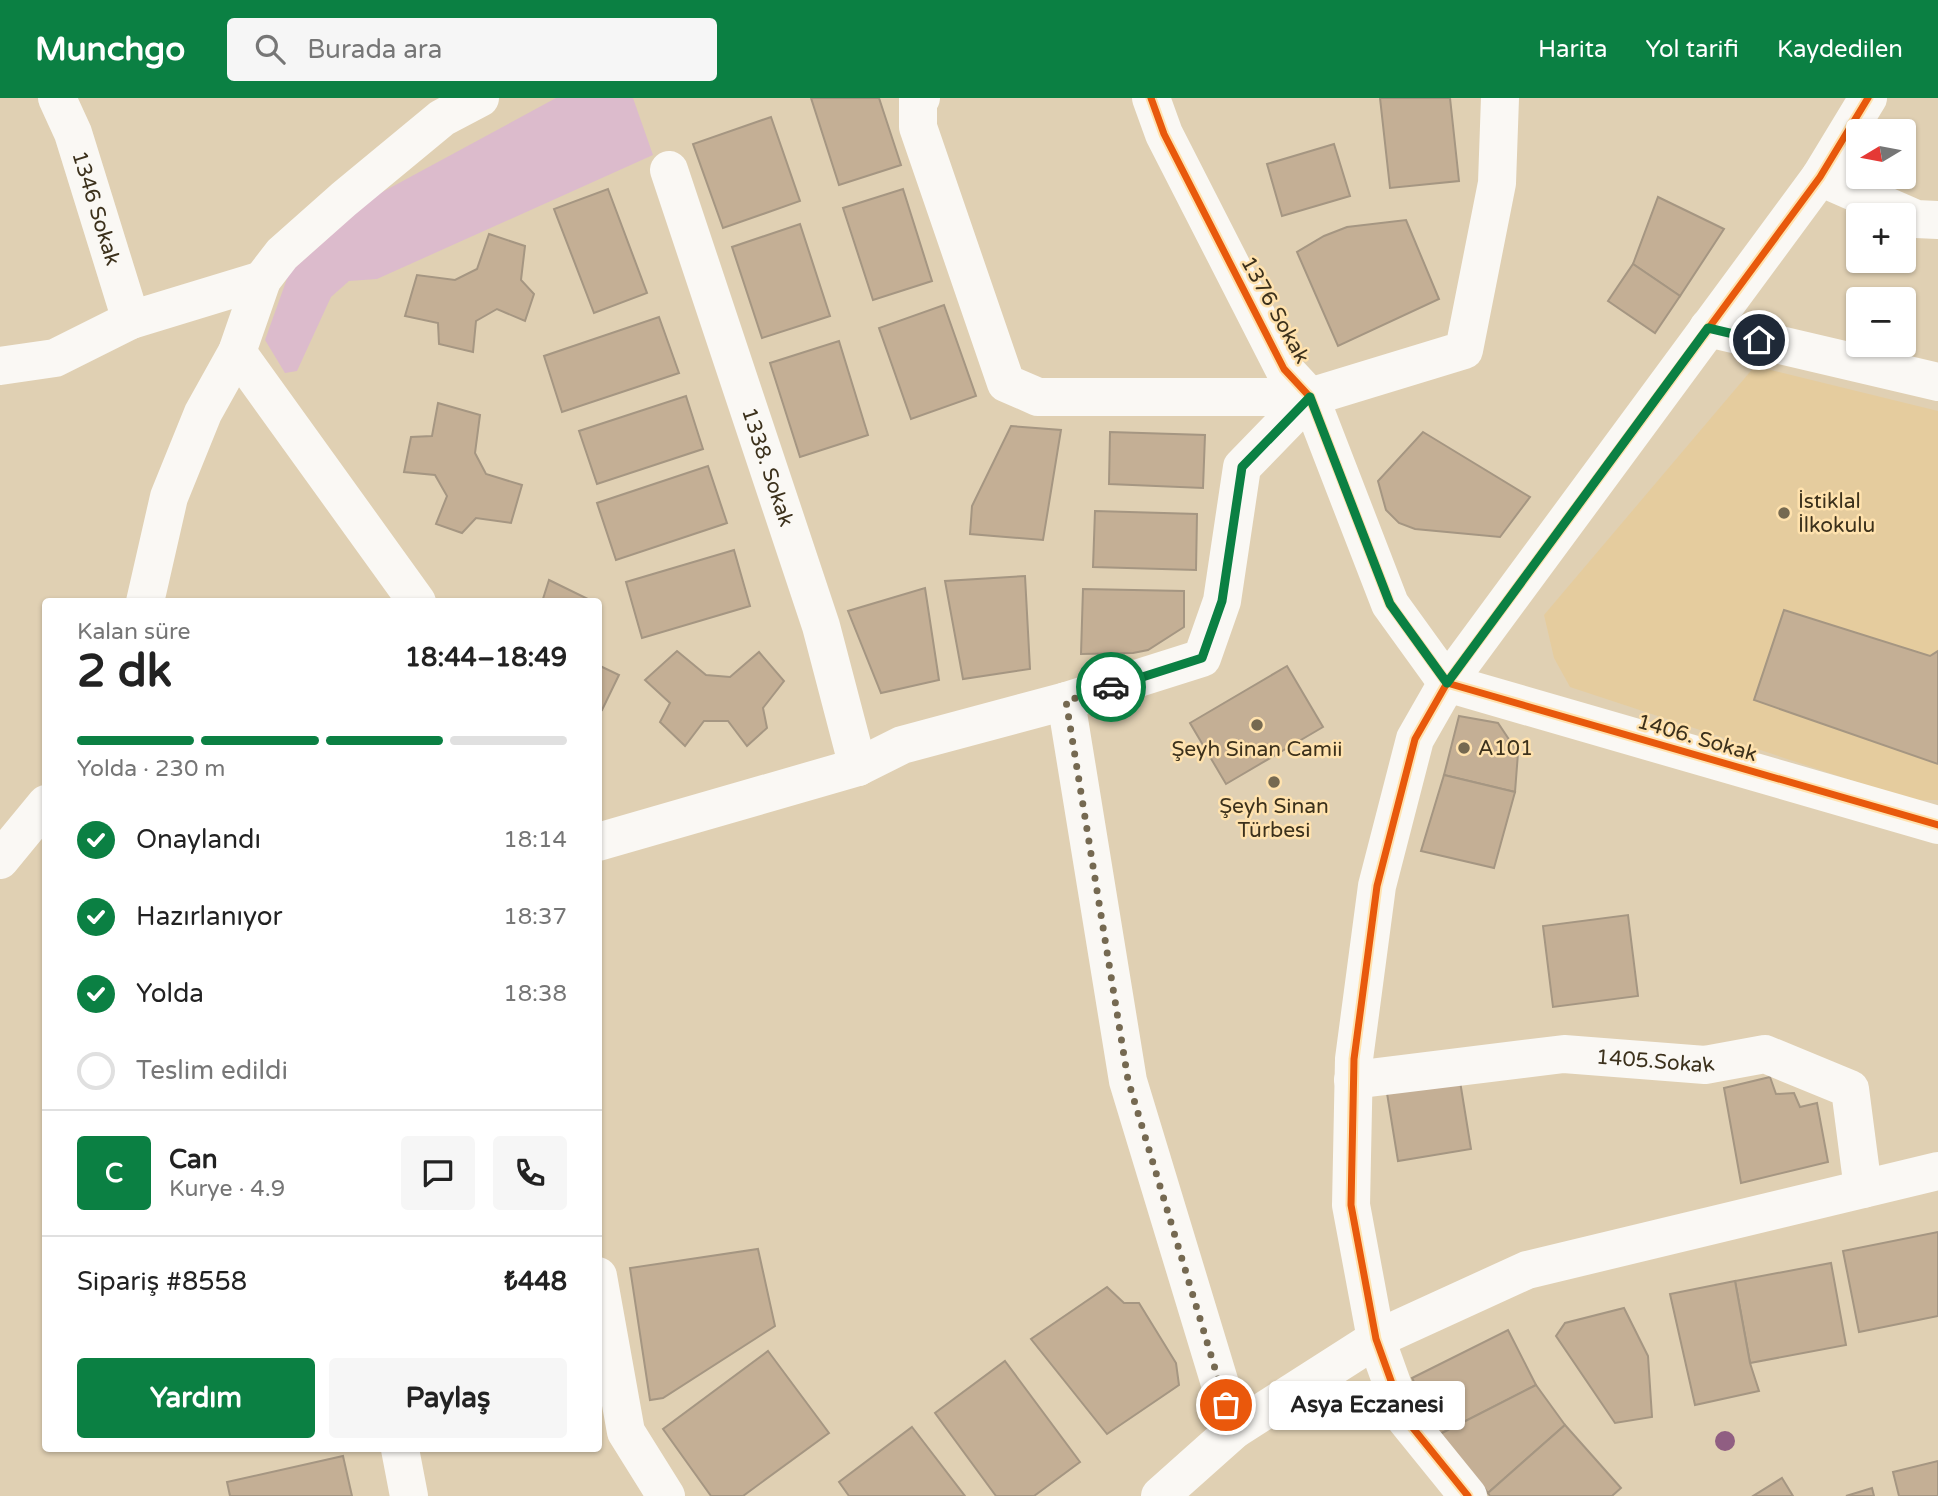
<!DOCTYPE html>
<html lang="tr">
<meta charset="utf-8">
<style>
body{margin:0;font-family:"Varela Round",sans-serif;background:#f6f6f6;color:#222;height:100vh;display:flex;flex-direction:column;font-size:26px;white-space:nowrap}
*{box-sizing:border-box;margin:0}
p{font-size:23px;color:#767676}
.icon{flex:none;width:38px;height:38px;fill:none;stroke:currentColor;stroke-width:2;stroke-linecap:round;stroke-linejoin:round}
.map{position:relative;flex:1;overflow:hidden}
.drawer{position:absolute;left:42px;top:500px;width:560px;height:854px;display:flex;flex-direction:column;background:#fff;border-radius:7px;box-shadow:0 2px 5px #0004}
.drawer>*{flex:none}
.needle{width:46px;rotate:260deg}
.fabs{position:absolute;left:1846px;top:21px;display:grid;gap:14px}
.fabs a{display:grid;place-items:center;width:70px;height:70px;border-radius:7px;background:#fff;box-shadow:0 2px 5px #0004;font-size:35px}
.pin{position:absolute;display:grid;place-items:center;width:60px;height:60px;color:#fff;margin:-30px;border:4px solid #fff;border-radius:50%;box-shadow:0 2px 7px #0007}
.courier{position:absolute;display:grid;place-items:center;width:70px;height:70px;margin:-35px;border:5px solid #0b8043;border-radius:50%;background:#fff;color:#222;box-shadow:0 2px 9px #0007}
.bubble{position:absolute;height:49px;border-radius:7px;background:#fff;box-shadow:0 2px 5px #0004;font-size:23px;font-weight:700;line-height:49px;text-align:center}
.headline em{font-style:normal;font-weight:700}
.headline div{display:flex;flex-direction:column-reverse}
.headline{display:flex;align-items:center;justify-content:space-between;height:119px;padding:0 35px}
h1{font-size:46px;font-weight:700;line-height:52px}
.bar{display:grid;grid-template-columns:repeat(4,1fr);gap:10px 7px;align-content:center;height:84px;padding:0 35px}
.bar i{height:9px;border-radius:5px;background:#e0e0e0}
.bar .active{background:#0b8043}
.bar p{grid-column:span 4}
.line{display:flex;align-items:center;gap:18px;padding:0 35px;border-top:2px solid #e0e0e0}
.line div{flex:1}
.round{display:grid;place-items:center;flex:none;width:74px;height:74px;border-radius:7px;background:#f6f6f6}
ol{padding:0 35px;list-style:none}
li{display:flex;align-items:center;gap:21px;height:77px}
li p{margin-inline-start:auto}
li .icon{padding:7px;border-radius:50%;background:#0b8043;color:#fff;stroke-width:4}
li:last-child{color:#767676}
li i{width:38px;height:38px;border:4px solid #e0e0e0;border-radius:50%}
.button{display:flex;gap:14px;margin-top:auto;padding:14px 35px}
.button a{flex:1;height:80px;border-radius:7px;background:#0b8043;color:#fff;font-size:28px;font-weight:700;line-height:80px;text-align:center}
.button a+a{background:#f6f6f6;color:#222}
header{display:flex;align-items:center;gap:42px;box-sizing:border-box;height:98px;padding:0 35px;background:#0b8043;color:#fff}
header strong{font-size:33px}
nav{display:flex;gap:38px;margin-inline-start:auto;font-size:24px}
.search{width:490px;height:63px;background:#f6f6f6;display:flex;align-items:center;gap:18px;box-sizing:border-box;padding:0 24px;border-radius:7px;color:#767676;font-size:26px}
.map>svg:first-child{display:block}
.built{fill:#e5cc9e}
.green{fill:#dcbbcc}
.building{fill:#c4af95;stroke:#a59682;stroke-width:2}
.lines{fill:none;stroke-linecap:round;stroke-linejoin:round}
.minor{stroke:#faf8f4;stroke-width:38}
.cycleway-casing{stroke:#ffe2ae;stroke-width:11}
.cycleway{stroke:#e8590c;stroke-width:7}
.tree{fill:#905e82}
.done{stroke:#756951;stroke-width:7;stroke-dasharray:0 12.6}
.route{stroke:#0b8043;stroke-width:9}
.poi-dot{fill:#756951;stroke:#ffe2ae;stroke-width:2.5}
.labels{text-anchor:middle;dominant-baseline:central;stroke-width:5;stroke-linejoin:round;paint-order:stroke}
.street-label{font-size:21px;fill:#3c311c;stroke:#ffe2ae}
.poi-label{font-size:21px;fill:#3c311c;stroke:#ffe2ae;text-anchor:start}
</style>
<header>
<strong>Munchgo</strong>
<div class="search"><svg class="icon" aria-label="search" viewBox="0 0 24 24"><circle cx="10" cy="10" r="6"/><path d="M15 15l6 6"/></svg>Burada ara</div>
<nav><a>Harita</a><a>Yol tarifi</a><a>Kaydedilen</a></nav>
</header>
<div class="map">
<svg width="1938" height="1398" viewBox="0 0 1938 1398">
<rect width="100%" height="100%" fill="#e0d0b3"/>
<polygon class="built" points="1755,268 1938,313 1938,702 1911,702 1570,589 1554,560 1544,517"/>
<polygon class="green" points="556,0 633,0 653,57 377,181 349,183 331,199 297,273 285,275 265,242 289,175 375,98"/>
<g class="building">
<polygon points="811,0 879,0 901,67 839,87"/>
<polygon points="1380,0 1450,0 1459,83 1390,90"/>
<polygon points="771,19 800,103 723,130 693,46"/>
<polygon points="1334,46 1350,98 1282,118 1267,66"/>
<polygon points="608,91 647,195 594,215 554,111"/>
<polygon points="903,91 932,183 873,202 843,110"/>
<polygon points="1658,99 1724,131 1680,198 1633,166"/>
<polygon points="1406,122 1439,201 1338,248 1297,154 1324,138 1347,129"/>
<polygon points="800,126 830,218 762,240 732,149"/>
<polygon points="489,136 525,148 521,182 534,196 525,223 497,211 476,223 473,254 439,246 438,225 405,218 417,177 455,182 477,171"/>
<polygon points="1633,166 1680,198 1655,235 1608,203"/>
<polygon points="944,207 976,298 911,321 879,230"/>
<polygon points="659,219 679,275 562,314 544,258"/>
<polygon points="839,243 868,337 800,359 770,265"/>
<polygon points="686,298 703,351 597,386 579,333"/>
<polygon points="438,305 480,317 475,355 486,376 522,387 511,425 476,420 462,435 436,426 447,398 435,377 404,374 411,339 432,338"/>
<polygon points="1011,328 1061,332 1043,442 970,436 972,408"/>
<polygon points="1110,334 1205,337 1203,390 1109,386"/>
<polygon points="1423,334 1530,399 1500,439 1415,431 1399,425 1386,412 1378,383"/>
<polygon points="708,368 727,425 616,462 597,405"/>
<polygon points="1095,413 1197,416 1196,472 1093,469"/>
<polygon points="734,452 750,508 642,540 626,484"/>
<polygon points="1025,478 1030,571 963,581 945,483"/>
<polygon points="549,482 588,501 587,504 542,504"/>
<polygon points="925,490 939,582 881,595 848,513"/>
<polygon points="1083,491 1184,493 1184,529 1148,552 1133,555 1081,556"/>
<polygon points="1784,512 1930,558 1938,553 1938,666 1754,602"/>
<polygon points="677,553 706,577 730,579 759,554 784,583 763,610 767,630 747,648 728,623 704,623 685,648 660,624 670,605 645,582"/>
<polygon points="598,567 619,577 602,612 598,611"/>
<polygon points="1287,568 1323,629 1226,686 1190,625"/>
<polygon points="1459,618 1498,625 1518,655 1515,694 1444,677"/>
<polygon points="1444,677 1515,694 1494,770 1421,753"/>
<polygon points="1628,817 1638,898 1553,909 1543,828"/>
<polygon points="1459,977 1471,1051 1398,1063 1386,989"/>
<polygon points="1770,979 1776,996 1794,995 1800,1009 1817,1005 1828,1064 1741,1085 1724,990"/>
<polygon points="1938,1134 1938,1218 1859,1234 1843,1153"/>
<polygon points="758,1151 775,1228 663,1300 650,1302 630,1170"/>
<polygon points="1831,1165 1846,1247 1750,1265 1735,1183"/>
<polygon points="1735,1183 1750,1265 1759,1293 1695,1307 1670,1196"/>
<polygon points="1107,1189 1124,1205 1139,1205 1176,1265 1179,1287 1107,1336 1031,1241"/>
<polygon points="1624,1210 1648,1258 1652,1319 1615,1325 1556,1238 1565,1225"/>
<polygon points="1508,1232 1536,1287 1440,1336 1412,1280"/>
<polygon points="768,1253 829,1335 743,1398 711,1398 663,1331"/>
<polygon points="1005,1263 1080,1364 1034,1398 996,1398 935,1315"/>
<polygon points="1536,1287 1565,1327 1488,1395 1440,1336"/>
<polygon points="1565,1327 1621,1390 1612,1398 1490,1398 1488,1395"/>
<polygon points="912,1329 965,1398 849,1398 839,1384"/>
<polygon points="343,1358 352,1398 230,1398 227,1384"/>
<polygon points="1938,1363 1938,1398 1899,1398 1893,1374"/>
<polygon points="1782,1380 1793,1398 1753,1398"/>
<polygon points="1872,1390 1874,1398 1846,1398"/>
</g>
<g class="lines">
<g class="minor">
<path id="s1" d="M 57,0 L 73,35 L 131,222"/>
<polyline points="921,0 918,1 918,29 1006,285 1038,299 1310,299 1464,252 1497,85 1500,0"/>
<polyline points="1151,0 1164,36 1284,271 1310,299 1390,506 1447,585 1938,727"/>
<path id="s2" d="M 669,72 L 821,528 L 858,669"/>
<polyline points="1820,79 1916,121 1938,122"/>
<polyline points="1708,230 1938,284"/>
<polyline points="237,254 417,504"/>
<polyline points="0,268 55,260 131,222 262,182"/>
<polyline points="145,504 169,399 203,315 237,254 262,182 282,156 344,101 442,20 480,0"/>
<polyline points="1066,603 1128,983 1234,1332"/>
<polyline points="598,744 858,669 902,647 1066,603 1202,560 1222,503 1242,369 1310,299"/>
<polyline points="0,762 46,706"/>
<path id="s3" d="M 1353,982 L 1564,956 L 1705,967 L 1765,956 L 1850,991 L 1863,1091"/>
<polyline points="598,1178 626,1334 666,1398"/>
<polyline points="400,1351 409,1398"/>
<polyline points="1160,1398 1234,1332 1376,1241 1527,1172 1938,1073"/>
<polyline points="1468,1398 1404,1319 1376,1241 1351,1107 1354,961 1377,788 1415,641 1447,585 1820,79 1868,0"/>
</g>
<defs>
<g id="cycleway">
<polyline points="1151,0 1164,36 1284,271 1310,299 1390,506 1447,585 1938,727"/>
<polyline points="1468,1398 1404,1319 1376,1241 1351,1107 1354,961 1377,788 1415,641 1447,585 1820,79 1868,0"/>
</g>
</defs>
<use href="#cycleway" class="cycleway-casing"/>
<use href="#cycleway" class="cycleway"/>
</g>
<circle class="tree" cx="1725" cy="1343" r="10"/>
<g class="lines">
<polyline class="done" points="1111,589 1066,603 1128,982 1226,1307"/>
<polyline class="route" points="1111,589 1202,560 1222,503 1242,369 1310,299 1390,506 1447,585 1708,230 1759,242"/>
</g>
<g class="poi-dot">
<circle cx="1784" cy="415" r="7"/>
<circle cx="1257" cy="627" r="7"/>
<circle cx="1464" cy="650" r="7"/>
<circle cx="1274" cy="684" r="7"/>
</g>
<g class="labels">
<g class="street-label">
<text stroke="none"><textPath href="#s1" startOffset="117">1346 Sokak</textPath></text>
<text transform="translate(1275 212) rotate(61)">1376 Sokak</text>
<text stroke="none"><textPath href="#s2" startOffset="313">1338. Sokak</textPath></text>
<text transform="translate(1697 640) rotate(16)">1406. Sokak</text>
<text stroke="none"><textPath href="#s3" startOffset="304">1405.Sokak</textPath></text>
</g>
<g class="poi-label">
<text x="1798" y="403">İstiklal<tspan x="1798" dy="24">İlkokulu</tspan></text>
<text x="1478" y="650">A101</text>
<text x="1257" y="651" text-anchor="middle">Şeyh Sinan Camii</text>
<text x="1274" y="708" text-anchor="middle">Şeyh Sinan<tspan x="1274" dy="24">Türbesi</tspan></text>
</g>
</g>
</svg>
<div class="fabs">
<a><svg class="needle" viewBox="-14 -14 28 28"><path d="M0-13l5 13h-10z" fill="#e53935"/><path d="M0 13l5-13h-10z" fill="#767676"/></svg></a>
<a>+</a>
<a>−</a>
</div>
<div class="pin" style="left:1226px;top:1307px;background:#ea580c"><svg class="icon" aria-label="bag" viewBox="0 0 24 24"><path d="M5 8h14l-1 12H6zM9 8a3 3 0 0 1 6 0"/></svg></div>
<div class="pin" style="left:1759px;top:242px;background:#1f2937"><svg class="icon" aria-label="home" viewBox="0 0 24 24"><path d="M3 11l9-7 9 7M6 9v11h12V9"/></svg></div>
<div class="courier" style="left:1111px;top:589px"><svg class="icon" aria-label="car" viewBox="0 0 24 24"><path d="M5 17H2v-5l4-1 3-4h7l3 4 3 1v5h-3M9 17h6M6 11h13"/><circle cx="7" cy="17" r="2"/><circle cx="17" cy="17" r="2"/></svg></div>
<div class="bubble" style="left:1269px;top:1283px;width:196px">Asya Eczanesi</div>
<section class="drawer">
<div class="headline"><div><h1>2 dk</h1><p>Kalan süre</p></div><em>18:44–18:49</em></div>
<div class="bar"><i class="active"></i><i class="active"></i><i class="active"></i><i></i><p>Yolda · 230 m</p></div>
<ol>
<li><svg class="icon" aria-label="check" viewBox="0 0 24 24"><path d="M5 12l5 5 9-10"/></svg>Onaylandı<p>18:14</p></li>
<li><svg class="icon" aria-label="check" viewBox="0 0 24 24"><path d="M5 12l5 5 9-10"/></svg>Hazırlanıyor<p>18:37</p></li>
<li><svg class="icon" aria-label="check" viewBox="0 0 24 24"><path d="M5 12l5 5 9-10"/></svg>Yolda<p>18:38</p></li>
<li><i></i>Teslim edildi</li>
</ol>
<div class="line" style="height:126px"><b class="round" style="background:#0b8043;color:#fff">C</b><div><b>Can</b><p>Kurye · 4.9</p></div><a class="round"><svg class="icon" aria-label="chat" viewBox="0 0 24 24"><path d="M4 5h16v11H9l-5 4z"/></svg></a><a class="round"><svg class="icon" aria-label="phone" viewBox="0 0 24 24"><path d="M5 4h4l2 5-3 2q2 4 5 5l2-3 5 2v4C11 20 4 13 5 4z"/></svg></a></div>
<div class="line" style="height:91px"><div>Sipariş #8558</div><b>₺448</b></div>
<div class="button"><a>Yardım</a><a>Paylaş</a></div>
</section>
</div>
